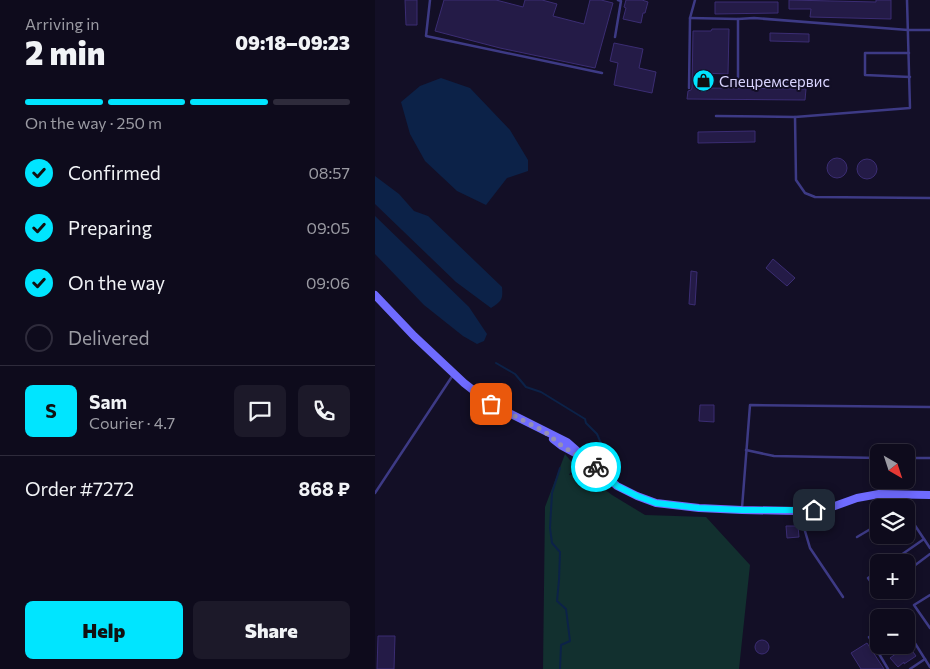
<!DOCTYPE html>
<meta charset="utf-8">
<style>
body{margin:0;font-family:Commissioner,sans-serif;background:#1c1929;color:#f1f3f6;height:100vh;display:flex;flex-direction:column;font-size:19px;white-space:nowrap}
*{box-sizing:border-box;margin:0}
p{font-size:16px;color:#9b9ba3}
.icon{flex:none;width:28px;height:28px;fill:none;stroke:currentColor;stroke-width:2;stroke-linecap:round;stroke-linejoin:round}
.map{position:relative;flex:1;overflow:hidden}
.panel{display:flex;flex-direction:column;background:#0e0b1c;width:375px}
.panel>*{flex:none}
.needle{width:32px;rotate:141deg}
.buttons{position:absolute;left:495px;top:444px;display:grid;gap:10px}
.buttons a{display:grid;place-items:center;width:45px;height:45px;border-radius:8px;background:#0e0b1c;box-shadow:0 2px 8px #0003,0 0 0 1px #2e2b3b;font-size:25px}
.pin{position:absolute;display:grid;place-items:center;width:42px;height:42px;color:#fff;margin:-21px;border-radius:10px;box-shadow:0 2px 8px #0006}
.courier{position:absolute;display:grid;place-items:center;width:50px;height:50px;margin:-25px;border:4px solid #00e5ff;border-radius:50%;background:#fff;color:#222;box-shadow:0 1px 6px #0007}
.summary em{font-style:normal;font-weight:800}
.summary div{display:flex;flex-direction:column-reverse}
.summary{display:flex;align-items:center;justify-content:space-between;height:85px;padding:0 25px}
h1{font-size:32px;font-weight:800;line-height:38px}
.bar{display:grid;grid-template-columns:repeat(4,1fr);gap:8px 5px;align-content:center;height:60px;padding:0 25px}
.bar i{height:6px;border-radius:4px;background:#2e2b3b}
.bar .current{background:#00e5ff}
.bar p{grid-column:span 4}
.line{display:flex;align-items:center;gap:12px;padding:0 25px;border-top:1px solid #2e2b3b}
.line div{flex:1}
.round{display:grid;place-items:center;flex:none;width:52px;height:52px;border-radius:8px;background:#1c1929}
ol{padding:0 25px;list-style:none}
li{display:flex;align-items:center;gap:15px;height:55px}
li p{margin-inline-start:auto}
li .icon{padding:5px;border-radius:50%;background:#00e5ff;color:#111;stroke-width:4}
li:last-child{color:#9b9ba3}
li i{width:28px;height:28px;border:2px solid #2e2b3b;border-radius:50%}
.button{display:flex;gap:10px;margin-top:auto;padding:10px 25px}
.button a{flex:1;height:58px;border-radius:8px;background:#00e5ff;color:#111;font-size:20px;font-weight:800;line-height:58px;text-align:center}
.button a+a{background:#1c1929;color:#f1f3f6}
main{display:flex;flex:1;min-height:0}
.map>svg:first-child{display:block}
.green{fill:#12302f}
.water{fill:#0c2248}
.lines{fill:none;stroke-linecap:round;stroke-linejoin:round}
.stream{stroke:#0c2248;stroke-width:2}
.building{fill:#241b47;stroke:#3b2d73}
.lane{stroke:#3d3a85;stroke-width:2.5}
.secondary{stroke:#6f6bff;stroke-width:8}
.done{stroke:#948fb3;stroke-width:5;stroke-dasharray:0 9}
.route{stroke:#00e5ff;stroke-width:6}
.labels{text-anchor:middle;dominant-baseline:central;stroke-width:4;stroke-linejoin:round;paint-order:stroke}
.poi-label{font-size:15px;fill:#d9d4ff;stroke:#130f26;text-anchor:start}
</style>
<main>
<section class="panel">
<div class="summary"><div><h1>2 min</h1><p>Arriving in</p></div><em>09:18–09:23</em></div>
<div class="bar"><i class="current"></i><i class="current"></i><i class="current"></i><i></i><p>On the way · 250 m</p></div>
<ol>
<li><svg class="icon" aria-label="check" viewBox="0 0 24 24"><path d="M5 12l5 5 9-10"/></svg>Confirmed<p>08:57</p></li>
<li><svg class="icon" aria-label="check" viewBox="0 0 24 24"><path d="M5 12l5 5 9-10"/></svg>Preparing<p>09:05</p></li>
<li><svg class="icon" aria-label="check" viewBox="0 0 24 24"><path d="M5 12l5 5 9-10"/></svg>On the way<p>09:06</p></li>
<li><i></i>Delivered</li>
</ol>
<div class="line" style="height:90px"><b class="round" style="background:#00e5ff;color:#111">S</b><div><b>Sam</b><p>Courier · 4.7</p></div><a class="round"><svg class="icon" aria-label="chat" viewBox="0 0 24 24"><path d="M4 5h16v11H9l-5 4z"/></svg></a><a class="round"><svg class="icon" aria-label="phone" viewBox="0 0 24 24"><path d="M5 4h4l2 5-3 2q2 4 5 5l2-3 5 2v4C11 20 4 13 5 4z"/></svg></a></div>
<div class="line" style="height:65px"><div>Order #7272</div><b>868 ₽</b></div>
<div class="button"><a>Help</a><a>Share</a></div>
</section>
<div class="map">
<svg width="555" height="669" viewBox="0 0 555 669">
<rect width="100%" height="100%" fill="#130f26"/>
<polygon class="green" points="190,454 199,465 194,475 208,473 237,495 270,515 331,517 375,565 364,669 168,669 170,507"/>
<g class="water">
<polygon points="66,78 95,88 135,130 153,160 153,171 132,178 111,205 82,191 50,161 35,134 26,102 45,86"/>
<path d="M 0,176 L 24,194 L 39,211 L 53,216 L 127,287 C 128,299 127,301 116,308 L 81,282 L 0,204 Z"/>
<polygon points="0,216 94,307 112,334 109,341 102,344 88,336 49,305 0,254"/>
</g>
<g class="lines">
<g class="stream">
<polyline points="121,363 140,374 151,387 166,392 210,419 211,423 222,434 228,448"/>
<polyline points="185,669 186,645 195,641 191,609 182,601 184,580 185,552 177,543 175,528 177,493 185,468"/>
</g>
</g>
<g class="building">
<polygon points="30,0 42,0 42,25 31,25"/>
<polygon points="69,0 121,0 148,7 150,0 167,0 182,4 178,16 209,24 215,0 226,0 238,3 220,68 125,48 60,31"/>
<polygon points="251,0 267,0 273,2 270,13 268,13 266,23 248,19 251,8 249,7"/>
<polygon points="414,0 501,2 501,0 516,0 516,19 435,17 436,9 414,9"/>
<polygon points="340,2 403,2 403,13 340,14"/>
<polygon points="337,29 354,29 353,74 327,73 327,88 431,89 430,100 312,99 313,91 316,90 317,88 318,31 336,31"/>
<polygon points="395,33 434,34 434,42 395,41"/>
<polygon points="239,43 268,49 264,68 281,72 277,93 239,85 243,63 235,61"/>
<polygon points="380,131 380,142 323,143 323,132"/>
<circle cx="462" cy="168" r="10"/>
<circle cx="492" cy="169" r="10"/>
<polygon points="398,259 420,278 412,286 391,268"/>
<polygon points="316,271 322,272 320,305 314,304"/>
<polygon points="325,405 339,405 339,422 324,421"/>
<polygon points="411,526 423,526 424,537 412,538"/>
<polygon points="3,636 20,636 19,669 2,669"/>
<circle cx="387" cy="647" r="7"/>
<polygon points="492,643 509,669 486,669 476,653"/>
<polygon points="517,645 533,645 541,656 529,664 529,662 523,667 515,658 522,653"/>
</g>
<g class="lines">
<g class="lane">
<polyline points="55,0 51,36 227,73"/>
<polyline points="315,18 363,19 379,18 533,30 555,30"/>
<polyline points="363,19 363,81 436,82"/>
<polyline points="240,37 246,1 243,0"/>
<polyline points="534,53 490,53 490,75 535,77"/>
<polyline points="314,88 315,18 320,0"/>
<polyline points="341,116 420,117 535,108 532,0"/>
<polyline points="420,117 421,180 430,193 440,197 555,198"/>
<polyline points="371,450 399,456 504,458"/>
<polyline points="531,458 555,458"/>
<polyline points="0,493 78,375"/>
<polyline points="532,496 531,512 555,548"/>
<polyline points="367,508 375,405 555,407"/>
<polyline points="516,508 518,496"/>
<polyline points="424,513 427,521 435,548 468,597"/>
<polyline points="482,537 504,524"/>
<polyline points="516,562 549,539"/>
<polyline points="504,571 493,578 504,593 507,590"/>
<polyline points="531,572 555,554"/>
<polyline points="555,595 539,605 555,628"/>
<polyline points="506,615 515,618"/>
<polyline points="531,629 555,667"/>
<polyline points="494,637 513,669"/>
<polyline points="535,669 550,659"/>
</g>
<g class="secondary">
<polyline points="0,295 39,336 89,383 116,404 192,442 242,486 262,496 281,503 324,508 367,510 422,511 439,510 457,507 482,498 504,494 555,495"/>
<polyline points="178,439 187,446 200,453"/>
</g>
</g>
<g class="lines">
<polyline class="done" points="116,404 169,431 187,446 221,467"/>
<polyline class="route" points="221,467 242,486 262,496 281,503 324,508 367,510 439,510"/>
</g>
<defs>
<symbol id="shop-disc" viewBox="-11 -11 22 22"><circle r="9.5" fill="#00e5ff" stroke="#130f26"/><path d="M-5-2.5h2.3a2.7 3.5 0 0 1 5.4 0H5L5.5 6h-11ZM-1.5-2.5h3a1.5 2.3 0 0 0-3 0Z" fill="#111"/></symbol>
</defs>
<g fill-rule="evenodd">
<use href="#shop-disc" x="316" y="68" width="25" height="25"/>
</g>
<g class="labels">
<g class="poi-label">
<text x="344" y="81">Спецремсервис</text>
</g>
</g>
</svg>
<div class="buttons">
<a><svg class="needle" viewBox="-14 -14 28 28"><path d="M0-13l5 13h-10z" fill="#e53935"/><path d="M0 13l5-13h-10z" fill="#9b9ba3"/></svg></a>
<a><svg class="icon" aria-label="layers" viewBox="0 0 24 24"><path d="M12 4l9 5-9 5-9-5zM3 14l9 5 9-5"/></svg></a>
<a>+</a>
<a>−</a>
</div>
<div class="pin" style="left:116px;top:404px;background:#ea580c"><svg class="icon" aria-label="bag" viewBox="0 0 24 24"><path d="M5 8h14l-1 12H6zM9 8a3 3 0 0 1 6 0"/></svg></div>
<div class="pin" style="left:439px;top:510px;background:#1f2937"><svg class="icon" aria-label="home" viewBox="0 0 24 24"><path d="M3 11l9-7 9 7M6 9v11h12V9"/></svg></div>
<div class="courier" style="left:221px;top:467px"><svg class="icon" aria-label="bike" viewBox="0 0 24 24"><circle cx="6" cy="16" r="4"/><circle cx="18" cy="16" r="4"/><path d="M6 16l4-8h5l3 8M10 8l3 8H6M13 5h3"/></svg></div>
</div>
</main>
